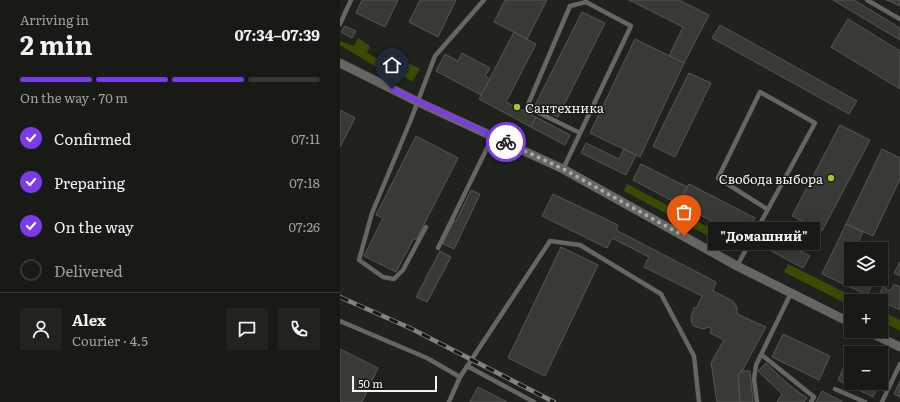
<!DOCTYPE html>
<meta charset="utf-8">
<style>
body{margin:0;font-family:Literata,serif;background:#21231f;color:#f1f3f6;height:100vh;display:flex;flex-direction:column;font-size:15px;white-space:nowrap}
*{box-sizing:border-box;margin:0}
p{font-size:13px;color:#9fa1a1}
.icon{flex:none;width:22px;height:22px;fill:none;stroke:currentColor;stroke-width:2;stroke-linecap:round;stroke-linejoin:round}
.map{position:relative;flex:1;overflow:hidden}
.side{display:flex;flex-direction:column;background:#181a16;width:340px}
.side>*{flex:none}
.fabs{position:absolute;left:504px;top:242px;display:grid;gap:8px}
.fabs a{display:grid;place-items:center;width:44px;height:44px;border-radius:0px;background:#181a16;box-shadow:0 4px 16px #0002,0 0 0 1px #363835;font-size:20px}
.scale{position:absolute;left:12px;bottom:10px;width:85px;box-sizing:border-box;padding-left:4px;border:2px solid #f4f5f2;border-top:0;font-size:11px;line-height:14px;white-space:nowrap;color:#f4f5f2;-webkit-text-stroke:3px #171915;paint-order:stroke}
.pin{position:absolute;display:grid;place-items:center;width:34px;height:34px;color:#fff;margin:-41px -17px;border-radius:50% 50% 50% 0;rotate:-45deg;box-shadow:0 0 4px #0007}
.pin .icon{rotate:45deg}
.courier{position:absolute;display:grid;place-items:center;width:40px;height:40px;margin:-20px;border:3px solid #7c3aed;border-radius:50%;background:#fff;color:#222;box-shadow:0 1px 5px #0007}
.bubble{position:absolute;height:28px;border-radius:0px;background:#181a16;box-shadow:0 4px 16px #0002,0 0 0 1px #363835;font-size:13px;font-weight:700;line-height:28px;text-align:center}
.overview em{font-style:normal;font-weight:700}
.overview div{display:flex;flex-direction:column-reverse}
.overview{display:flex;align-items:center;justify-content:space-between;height:68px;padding:0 20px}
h1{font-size:26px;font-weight:700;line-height:30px}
.bar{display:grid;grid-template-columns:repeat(4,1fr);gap:6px 4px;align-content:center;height:48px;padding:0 20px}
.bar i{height:5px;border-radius:3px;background:#363835}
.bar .active{background:#7c3aed}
.bar p{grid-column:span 4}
.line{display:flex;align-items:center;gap:10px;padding:0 20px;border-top:1px solid #363835}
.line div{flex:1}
.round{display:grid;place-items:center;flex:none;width:42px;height:42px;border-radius:0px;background:#21231f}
ol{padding:0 20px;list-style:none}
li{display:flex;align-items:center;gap:12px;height:44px}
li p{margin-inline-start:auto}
li .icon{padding:4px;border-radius:50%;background:#7c3aed;color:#fff;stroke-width:4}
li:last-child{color:#9fa1a1}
li i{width:22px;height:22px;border:2px solid #363835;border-radius:50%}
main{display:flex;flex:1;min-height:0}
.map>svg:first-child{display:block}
.green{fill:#3a4b01}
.building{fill:#383a36;stroke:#555752}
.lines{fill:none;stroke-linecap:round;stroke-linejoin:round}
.service{stroke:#666664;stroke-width:4.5}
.minor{stroke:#666664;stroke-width:9}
.rail-casing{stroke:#828480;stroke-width:4.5}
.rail{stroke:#171915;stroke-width:3;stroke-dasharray:9;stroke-linecap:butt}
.done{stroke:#aaaba8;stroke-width:4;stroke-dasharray:0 7.2}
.route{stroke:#7c3aed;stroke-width:5}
.poi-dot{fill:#a3c927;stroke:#171915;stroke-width:1.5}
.labels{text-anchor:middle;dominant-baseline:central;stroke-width:3;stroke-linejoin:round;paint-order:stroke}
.poi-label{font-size:13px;fill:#f4f5f2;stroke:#171915;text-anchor:start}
</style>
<main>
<section class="side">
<div class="overview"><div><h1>2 min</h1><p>Arriving in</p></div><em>07:34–07:39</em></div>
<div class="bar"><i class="active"></i><i class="active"></i><i class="active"></i><i></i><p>On the way · 70 m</p></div>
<ol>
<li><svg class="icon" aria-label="check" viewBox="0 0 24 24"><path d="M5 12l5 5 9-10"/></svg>Confirmed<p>07:11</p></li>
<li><svg class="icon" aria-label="check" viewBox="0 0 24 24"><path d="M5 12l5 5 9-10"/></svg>Preparing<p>07:18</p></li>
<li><svg class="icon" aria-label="check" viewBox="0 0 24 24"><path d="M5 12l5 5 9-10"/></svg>On the way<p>07:26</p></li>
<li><i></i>Delivered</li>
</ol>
<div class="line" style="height:72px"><a class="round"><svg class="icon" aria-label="person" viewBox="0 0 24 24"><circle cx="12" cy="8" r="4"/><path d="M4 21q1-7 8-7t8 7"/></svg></a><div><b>Alex</b><p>Courier · 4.5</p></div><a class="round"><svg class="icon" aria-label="chat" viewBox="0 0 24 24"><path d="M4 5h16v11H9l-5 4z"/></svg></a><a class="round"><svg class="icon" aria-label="phone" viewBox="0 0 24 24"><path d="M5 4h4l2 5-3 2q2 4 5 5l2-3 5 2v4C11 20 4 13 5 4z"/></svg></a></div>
</section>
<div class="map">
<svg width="560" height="402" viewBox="0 0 560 402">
<rect width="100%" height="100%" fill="#20221e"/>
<g class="green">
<polygon points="18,38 30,46 27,53 44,62 50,54 80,69 72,82 63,75 59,77 43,71 0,45 0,41 14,46"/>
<polygon points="287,184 396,242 393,249 284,191"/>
<polygon points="448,264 522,301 511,301 511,306 444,272"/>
<polygon points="541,311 560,320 560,331 541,321"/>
</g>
<g class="building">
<polygon points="22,0 58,0 45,27 16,13"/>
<polygon points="80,0 116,0 98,37 69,22"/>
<polygon points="165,0 207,0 187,39 154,22"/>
<polygon points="289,0 339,0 369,15 344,63 329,56 343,27"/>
<polygon points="493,0 514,0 560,28 560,40"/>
<polygon points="546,0 560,0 560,6 547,0"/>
<polygon points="242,12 265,23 218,117 195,105"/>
<polygon points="508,19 560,51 560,89 491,47"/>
<polygon points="380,25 517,101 509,114 372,38"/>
<polygon points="5,26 16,31 12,38 1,32"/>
<polygon points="174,32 196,44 166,102 196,117 191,127 139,99"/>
<polygon points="295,39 344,63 300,157 250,133"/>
<polygon points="122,53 150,68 145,76 150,79 141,95 96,71 105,54 118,61"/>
<polygon points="349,73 371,83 335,157 313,146"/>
<polygon points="0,110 15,118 0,147"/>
<polygon points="196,117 230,135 225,145 191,127"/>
<polygon points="500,125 530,140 482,231 452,216"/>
<polygon points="76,136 118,158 76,240 74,238 56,272 24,256 43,218 36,215"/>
<polygon points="246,143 279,159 284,149 296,155 286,175 241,153"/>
<polygon points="542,149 560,158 560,179 533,236 506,224"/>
<polygon points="301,164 347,187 338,204 293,180"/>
<polygon points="349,184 415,218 404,237 338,204"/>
<polygon points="131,190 140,194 114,249 103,244 114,220 116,221"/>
<polygon points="213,194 278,225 276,230 376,282 373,291 393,301 397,307 397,314 426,327 402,371 398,374 400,402 377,402 371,363 384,340 370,333 372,329 369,327 363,329 354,326 352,324 351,317 354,308 357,307 362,296 304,267 309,257 272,238 267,248 202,216"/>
<polygon points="427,221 439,227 437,232 455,241 452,247 470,256 463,268 416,243"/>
<polygon points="506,224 523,232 515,249 511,249 511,258 510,260 511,261 511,279 535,279 527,295 482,274"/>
<polygon points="221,247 258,265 205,376 168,358"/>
<polygon points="100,251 111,257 87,302 76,297"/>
<polygon points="560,262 560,276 554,273"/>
<polygon points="554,284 560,287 560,310 537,299 543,287 550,291"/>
<polygon points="443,334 490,356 479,380 432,357"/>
<polygon points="0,349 38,368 22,402 0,402"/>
<polygon points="506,362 511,364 511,383 540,383 533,397 498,380"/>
<polygon points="426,363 449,385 467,398 464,402 437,402 442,394 418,371"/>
<polygon points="402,371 410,371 413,402 400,402 398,374"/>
<polygon points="560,381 560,397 554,394"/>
<polygon points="138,387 167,402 130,402"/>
<polygon points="482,391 503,402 476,402"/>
</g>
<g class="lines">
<g class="service">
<polyline points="527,0 560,19"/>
<polyline points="0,24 11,0"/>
<polyline points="223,169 291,26 246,2 230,6 187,107 240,133"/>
<polyline points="86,227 63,270 54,279 43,277 19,260 32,213 70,122 95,56 144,0"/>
<polyline points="98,248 153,136"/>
<polyline points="397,266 475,123 420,92 378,178 427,209"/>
<polyline points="0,321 87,358 120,377 109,402"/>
<polyline points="422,355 474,397 471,402"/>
<polyline points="127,366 194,402"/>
<polyline points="120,377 210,241 240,245 321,294 354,356 359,402"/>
<polyline points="495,389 525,402"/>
<polyline points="417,402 414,379 416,365 451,293"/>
<polyline points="542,402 560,364"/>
</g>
<g class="minor">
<polyline points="0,63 78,102 223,169 397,266 511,323"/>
<polyline points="527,331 560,347"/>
</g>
<defs>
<polyline id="rail" points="0,297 70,328 214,402"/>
</defs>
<use href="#rail" class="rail-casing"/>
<use href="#rail" class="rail"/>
</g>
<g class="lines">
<polyline class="done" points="166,142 223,169 344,236"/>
<polyline class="route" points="52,89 166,142"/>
</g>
<g class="poi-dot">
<circle cx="177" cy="107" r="4"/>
<circle cx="491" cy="178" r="4"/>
</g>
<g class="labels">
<g class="poi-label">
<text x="185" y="107">Сантехника</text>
<text x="483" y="178" text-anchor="end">Свобода выбора</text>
</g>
</g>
</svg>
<div class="fabs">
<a><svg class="icon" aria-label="layers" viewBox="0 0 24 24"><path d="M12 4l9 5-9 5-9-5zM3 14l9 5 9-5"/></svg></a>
<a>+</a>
<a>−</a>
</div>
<div class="scale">50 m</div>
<div class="pin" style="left:344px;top:236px;background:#ea580c"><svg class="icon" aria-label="bag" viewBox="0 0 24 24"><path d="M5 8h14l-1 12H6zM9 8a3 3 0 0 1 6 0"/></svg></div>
<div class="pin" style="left:52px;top:89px;background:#1f2937"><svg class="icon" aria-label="home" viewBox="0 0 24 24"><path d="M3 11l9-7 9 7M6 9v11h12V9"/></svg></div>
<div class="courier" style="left:166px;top:142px"><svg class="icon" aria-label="bike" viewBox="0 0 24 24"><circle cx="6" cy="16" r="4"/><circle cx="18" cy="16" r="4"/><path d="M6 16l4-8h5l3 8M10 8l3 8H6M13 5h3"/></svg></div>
<div class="bubble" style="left:368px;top:222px;width:112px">&quot;Домашний&quot;</div>
</div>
</main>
